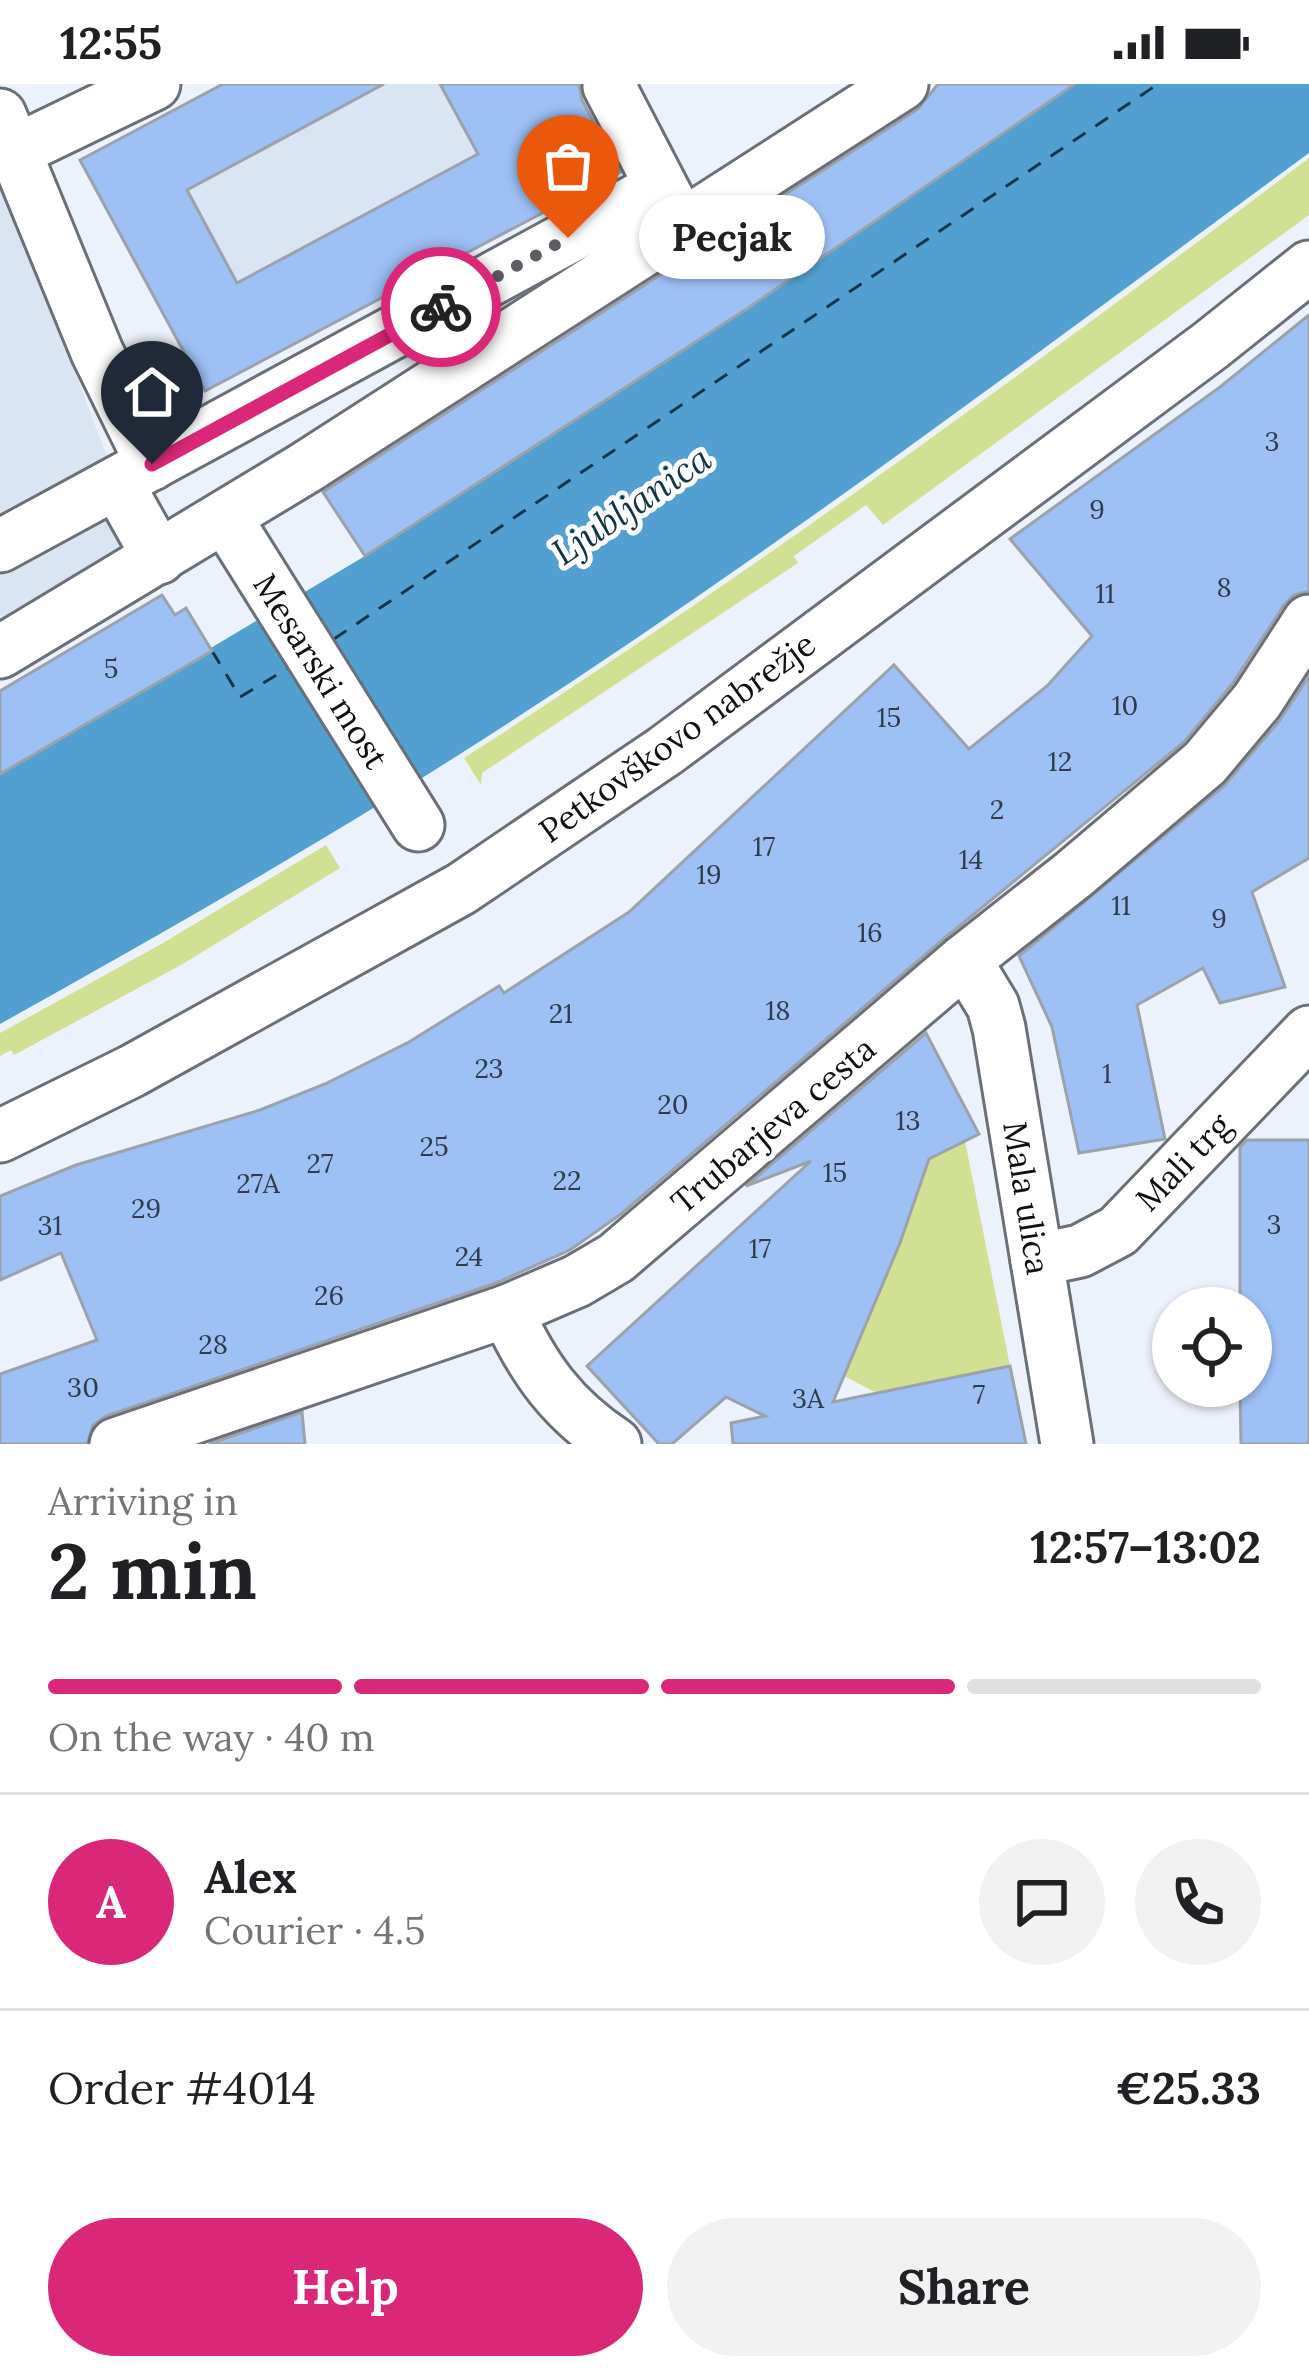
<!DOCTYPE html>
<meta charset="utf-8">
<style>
body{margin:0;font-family:Lora,serif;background:#f2f2f2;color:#202124;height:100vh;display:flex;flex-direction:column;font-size:45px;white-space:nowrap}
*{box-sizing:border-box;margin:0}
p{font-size:39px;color:#757577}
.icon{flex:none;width:66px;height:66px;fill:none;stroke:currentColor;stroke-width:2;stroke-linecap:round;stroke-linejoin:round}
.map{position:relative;height:1360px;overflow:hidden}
.side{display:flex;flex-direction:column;background:#fff;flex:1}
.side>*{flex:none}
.tools{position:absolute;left:1152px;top:1203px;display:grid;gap:24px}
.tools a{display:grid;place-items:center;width:120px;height:120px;border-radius:50%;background:#fff;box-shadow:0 3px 9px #0004;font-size:60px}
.pin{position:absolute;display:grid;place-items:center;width:102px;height:102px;color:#fff;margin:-123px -51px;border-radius:50% 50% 50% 0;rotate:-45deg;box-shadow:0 0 12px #0007}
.pin .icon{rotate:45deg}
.courier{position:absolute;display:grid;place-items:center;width:120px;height:120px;margin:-60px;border:9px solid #db2777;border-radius:50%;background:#fff;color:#222;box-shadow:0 3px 15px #0007}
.bubble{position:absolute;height:84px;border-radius:42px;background:#fff;box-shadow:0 3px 9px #0004;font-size:39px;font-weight:700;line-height:84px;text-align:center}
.head em{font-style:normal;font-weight:700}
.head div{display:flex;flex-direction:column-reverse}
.head{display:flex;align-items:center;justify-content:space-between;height:204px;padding:0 48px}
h1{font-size:78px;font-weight:700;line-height:90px}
.bar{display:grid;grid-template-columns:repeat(4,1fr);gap:18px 12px;align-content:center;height:144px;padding:0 48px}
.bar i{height:15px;border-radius:9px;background:#e0e0e0}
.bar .on{background:#db2777}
.bar p{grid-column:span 4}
.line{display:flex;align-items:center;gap:30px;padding:0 48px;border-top:3px solid #e0e0e0}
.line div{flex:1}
.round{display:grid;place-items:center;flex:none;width:126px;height:126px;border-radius:63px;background:#f2f2f2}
.cta{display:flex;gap:24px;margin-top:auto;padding:24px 48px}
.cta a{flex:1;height:138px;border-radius:72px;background:#db2777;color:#fff;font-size:48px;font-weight:700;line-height:138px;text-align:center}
.cta a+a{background:#f2f2f2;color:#202124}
.status{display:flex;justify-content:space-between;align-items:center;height:84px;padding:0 60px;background:#fff;direction:ltr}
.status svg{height:33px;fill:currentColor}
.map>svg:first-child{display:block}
.built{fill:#dae5f3}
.green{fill:#d2e093}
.water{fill:#52a0d1}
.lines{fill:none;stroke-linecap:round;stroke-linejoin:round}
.ferry{stroke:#13354a;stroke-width:3;stroke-dasharray:15 12;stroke-linecap:butt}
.building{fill:#9dc0f5;stroke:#9ca2aa;stroke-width:3}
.street-casing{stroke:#6b7078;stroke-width:57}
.street{stroke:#fff;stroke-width:51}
.done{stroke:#5c5e64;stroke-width:12;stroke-dasharray:0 21.6}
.route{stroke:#db2777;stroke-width:15}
.labels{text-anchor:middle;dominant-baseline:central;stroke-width:10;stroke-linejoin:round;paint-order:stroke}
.number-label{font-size:27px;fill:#323b4b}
.street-label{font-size:33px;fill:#0e0f12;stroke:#fff}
.water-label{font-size:36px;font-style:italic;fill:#13354a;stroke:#fff}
</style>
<div class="status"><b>12:55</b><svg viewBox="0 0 49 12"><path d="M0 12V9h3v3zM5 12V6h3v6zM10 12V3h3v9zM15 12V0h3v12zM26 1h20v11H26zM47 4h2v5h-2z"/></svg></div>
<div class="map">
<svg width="1309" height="1360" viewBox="0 0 1309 1360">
<rect width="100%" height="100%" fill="#ecf2fb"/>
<g class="built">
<polygon points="260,0 574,0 613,74 213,283 103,82"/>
<polygon points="0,90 117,399 145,452 0,537"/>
</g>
<g class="green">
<path d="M 1309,74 L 1309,131 L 883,441 L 866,421 L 794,472 L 798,479 L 482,689 L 481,701 L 464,674 C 755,487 1033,283 1309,74 Z"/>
<polygon points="326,761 340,784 181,881 14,971 11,966 0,972 0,949 163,859"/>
<polygon points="965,1057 1010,1282 940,1297 892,1317 844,1292 876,1214 911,1085"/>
</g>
<path class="water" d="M 1075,0 L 1309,0 L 1309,69 C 1040,267 774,468 493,649 C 333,752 167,847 0,940 L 0,690 L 365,472 L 748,224 Z"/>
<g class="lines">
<g class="ferry">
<polyline points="334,555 1158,0"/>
<polyline points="212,567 240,613 290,583"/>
</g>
</g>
<g class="building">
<polygon points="223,0 384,0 187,106 237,199 478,70 440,0 579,0 582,16 620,88 205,307 80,76"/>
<polygon points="938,0 1075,0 748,224 365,472 323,408 918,25"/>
<polygon points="1309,231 1309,507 1294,511 1284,521 1233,599 1184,658 946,853 621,1130 570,1166 496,1199 106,1332 93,1341 87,1360 0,1360 0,1290 97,1256 61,1169 0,1196 0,1112 76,1081 260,1026 325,1000 409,958 499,902 504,909 629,828 894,581 969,665 1047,602 1092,552 1010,455 1220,303"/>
<polygon points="162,511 175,531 186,524 212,567 0,690 0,607"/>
<polygon points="1309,592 1309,774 1252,808 1285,903 1220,919 1203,884 1137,921 1165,1055 1079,1069 1052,943 1019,872 1224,702 1280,636"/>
<polygon points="926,949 979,1050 929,1075 900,1159 833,1318 1010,1282 1026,1360 733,1360 731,1339 765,1332 726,1313 672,1360 659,1360 587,1282 811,1077 746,1102"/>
<polygon points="1247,1056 1309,1056 1309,1360 1241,1360 1240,1302 1251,1302 1251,1224 1240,1224 1240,1063"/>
<polygon points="302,1328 305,1360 209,1360"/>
</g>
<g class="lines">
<defs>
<g id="street">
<polyline points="612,0 609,2 676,131"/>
<polyline points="0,31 97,268 152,380"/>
<polyline points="13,68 154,0"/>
<polyline points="117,399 159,474"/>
<polyline points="225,433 418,741"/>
<polyline points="0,462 661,103"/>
<polyline points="0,568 305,384 902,0"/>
<polyline points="965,876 993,922 999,944 1067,1360"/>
<polyline points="0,1052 132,987 461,805 665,667 1211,261 1309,183"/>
<polyline points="1037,1176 1080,1167 1118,1147 1309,948"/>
<path d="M 507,1227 C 533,1285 562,1325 615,1360"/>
<polyline points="116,1360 507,1227 577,1197 616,1174 965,876 1073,791 1205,679 1257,617 1309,537"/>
</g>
</defs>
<use href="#street" class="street-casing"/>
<use href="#street" class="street"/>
</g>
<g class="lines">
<polyline class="done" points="441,223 568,154"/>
<polyline class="route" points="152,380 441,223"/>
</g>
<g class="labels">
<g class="number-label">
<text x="1272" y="357">3</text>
<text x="1097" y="425">9</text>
<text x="1224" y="503">8</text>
<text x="1105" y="509">11</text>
<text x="111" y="584">5</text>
<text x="1125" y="621">10</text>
<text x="889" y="633">15</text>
<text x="1060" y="677">12</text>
<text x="997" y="725">2</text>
<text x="764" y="762">17</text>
<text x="971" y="775">14</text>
<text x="709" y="790">19</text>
<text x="1121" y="821">11</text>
<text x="1219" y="834">9</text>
<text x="870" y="848">16</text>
<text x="778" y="926">18</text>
<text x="561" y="929">21</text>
<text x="489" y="984">23</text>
<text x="1107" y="989">1</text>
<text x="673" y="1020">20</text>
<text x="908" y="1036">13</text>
<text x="434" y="1062">25</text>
<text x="320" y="1079">27</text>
<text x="835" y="1088">15</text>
<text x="567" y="1096">22</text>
<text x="258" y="1099">27A</text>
<text x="146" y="1124">29</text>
<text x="1274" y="1140">3</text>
<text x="50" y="1141">31</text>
<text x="760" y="1164">17</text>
<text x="469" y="1172">24</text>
<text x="329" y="1211">26</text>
<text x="213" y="1260">28</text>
<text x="83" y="1303">30</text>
<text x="979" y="1310">7</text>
<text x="808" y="1314">3A</text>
</g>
<g class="street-label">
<text transform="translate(321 587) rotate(58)">Mesarski most</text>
<text transform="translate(677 653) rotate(-36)">Petkovškovo nabrežje</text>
<text transform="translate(773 1041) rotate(-40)">Trubarjeva cesta</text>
<text transform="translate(1183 1078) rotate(-46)">Mali trg</text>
<text transform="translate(1027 1114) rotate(81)">Mala ulica</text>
</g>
<g class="water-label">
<text transform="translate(631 421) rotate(-34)">Ljubljanica</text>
</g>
</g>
</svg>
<div class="tools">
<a><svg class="icon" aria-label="locate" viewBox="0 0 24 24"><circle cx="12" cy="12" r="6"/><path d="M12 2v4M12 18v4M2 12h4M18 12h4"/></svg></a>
</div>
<div class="pin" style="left:568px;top:154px;background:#ea580c"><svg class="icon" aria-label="bag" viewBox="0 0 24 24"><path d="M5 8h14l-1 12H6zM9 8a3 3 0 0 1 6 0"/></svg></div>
<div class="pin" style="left:152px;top:380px;background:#1f2937"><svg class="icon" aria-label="home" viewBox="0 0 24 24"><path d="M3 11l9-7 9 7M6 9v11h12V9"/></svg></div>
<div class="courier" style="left:441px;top:223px"><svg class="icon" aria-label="bike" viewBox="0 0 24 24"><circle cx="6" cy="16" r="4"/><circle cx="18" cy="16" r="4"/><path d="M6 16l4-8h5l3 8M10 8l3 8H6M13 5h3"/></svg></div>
<div class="bubble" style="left:639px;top:111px;width:186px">Pecjak</div>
</div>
<section class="side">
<div class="head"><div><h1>2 min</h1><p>Arriving in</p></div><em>12:57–13:02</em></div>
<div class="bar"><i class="on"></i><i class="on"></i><i class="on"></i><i></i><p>On the way · 40 m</p></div>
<div class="line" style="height:216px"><b class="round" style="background:#db2777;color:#fff">A</b><div><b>Alex</b><p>Courier · 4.5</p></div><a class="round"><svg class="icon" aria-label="chat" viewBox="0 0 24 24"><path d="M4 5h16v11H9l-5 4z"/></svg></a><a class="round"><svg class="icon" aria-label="phone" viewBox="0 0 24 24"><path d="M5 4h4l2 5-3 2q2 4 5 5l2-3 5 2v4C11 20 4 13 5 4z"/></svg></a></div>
<div class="line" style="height:156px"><div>Order #4014</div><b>€25.33</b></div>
<div class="cta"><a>Help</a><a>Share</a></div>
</section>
